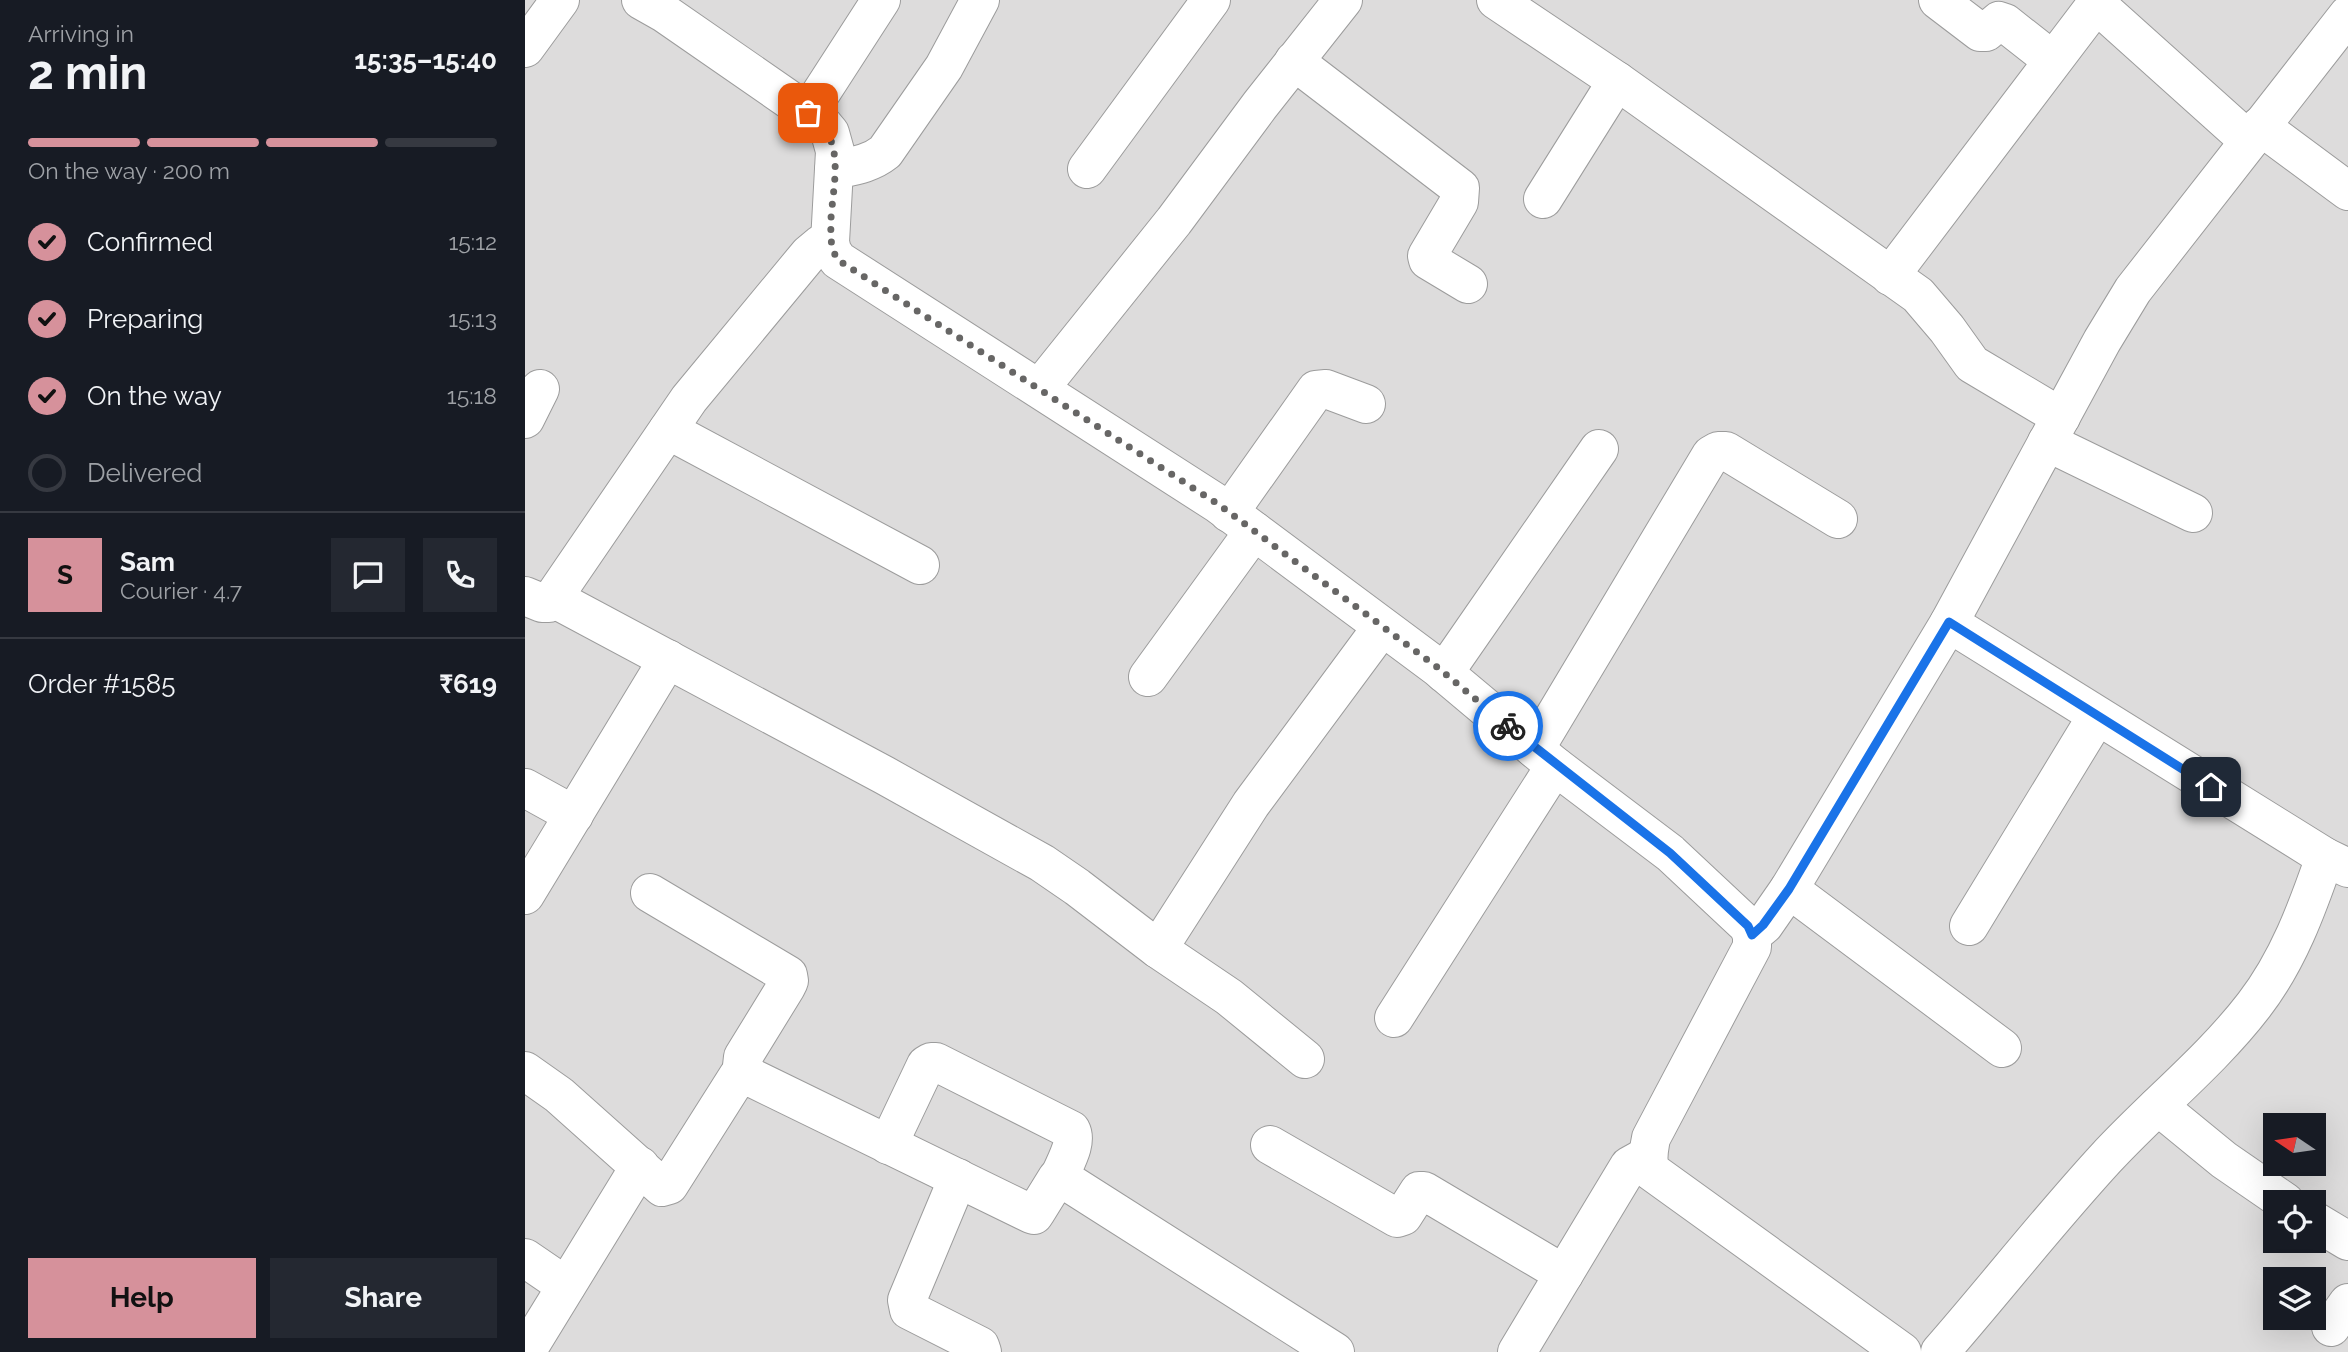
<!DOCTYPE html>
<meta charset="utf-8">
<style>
body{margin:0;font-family:Raleway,sans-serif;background:#242831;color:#f1f3f6;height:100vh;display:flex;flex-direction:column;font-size:26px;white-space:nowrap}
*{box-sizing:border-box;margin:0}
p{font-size:23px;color:#9ea1a6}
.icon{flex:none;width:38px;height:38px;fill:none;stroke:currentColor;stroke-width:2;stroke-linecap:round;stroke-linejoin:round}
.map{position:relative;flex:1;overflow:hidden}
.drawer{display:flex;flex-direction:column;background:#171b24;width:525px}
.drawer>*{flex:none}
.needle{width:46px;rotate:283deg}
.controls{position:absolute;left:1738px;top:1113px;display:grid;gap:14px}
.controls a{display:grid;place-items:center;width:63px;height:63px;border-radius:0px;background:#171b24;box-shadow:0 7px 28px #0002;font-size:35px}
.pin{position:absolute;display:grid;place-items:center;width:60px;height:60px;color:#fff;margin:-30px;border-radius:14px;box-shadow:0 4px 10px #0006}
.courier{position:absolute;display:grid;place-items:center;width:70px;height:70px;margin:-35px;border:5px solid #1a73e8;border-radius:50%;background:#fff;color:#222;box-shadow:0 2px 9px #0007}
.headline em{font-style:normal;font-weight:700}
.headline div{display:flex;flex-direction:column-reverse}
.headline{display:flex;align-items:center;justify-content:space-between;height:119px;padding:0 28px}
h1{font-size:46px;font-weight:700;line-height:52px}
.bar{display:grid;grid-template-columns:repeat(4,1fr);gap:10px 7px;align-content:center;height:84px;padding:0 28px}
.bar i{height:9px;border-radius:5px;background:#363941}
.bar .active{background:#d6919b}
.bar p{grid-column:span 4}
.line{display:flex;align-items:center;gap:18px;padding:0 28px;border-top:2px solid #363941}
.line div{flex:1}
.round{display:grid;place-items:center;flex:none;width:74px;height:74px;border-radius:0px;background:#242831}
ol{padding:0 28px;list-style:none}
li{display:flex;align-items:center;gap:21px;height:77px}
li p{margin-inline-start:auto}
li .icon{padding:7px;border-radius:50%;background:#d6919b;color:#111;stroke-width:4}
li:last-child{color:#9ea1a6}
li i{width:38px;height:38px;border:4px solid #363941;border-radius:50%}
.cta{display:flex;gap:14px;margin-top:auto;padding:14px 28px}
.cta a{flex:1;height:80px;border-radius:0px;background:#d6919b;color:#111;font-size:28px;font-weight:700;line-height:80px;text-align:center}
.cta a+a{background:#242831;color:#f1f3f6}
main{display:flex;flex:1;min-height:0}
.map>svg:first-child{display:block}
.residential{fill:#dddcdc;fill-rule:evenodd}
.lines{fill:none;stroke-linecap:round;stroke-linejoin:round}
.minor-casing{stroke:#9c9c9c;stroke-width:40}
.minor{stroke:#fff;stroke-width:38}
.done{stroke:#676665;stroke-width:7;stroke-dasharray:0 12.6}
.route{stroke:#1a73e8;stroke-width:9}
</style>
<main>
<section class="drawer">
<div class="headline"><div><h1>2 min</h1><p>Arriving in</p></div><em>15:35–15:40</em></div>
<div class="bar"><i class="active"></i><i class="active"></i><i class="active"></i><i></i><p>On the way · 200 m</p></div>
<ol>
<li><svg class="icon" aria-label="check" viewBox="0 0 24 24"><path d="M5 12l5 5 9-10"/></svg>Confirmed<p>15:12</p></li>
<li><svg class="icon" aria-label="check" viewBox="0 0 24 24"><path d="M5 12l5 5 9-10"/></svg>Preparing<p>15:13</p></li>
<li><svg class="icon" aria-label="check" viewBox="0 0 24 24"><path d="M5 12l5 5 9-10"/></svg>On the way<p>15:18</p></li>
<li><i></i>Delivered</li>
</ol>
<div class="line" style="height:126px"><b class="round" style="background:#d6919b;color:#111">S</b><div><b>Sam</b><p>Courier · 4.7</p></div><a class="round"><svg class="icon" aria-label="chat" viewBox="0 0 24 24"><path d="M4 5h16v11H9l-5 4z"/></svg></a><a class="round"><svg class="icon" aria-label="phone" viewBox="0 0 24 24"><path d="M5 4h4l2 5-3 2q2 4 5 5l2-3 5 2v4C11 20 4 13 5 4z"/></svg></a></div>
<div class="line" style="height:91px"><div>Order #1585</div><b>₹619</b></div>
<div class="cta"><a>Help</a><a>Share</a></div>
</section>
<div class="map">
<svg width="1823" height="1352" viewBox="0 0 1823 1352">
<rect width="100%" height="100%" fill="#eeebe6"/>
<path class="residential" d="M 0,0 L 1823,0 L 1823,1352 L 0,1352 ZM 1750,1125 L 1788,1125 L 1788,1164 L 1750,1164 ZM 1750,1202 L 1788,1202 L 1788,1241 L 1750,1241 ZM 1750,1279 L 1788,1279 L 1788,1318 L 1750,1318 Z"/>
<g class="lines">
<defs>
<g id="minor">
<path d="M 116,0 L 139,13 L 295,121 L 305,133 L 310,151 L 305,242 L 307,251 L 313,260 L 693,504 L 912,667 L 1030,766 L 1145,853 L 1223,926 L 1227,935 L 1227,947 L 1126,1138 C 1124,1150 1121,1160 1126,1171 L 1377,1352"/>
<polyline points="971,0 1092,81 1393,295 1422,329 1447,364 1536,417"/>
<polyline points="1413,0 1455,32 1461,32 1474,21 1480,23 1527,60"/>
<polyline points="0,48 35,0"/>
<polyline points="769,61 935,188 934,202 902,256 903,260 943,284"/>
<polyline points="283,113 356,0"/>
<polyline points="1735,126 1823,191"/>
<polyline points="562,169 686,0"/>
<path d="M 309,170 C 328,166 345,164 360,152 L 419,67 L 455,0"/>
<polyline points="1018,199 1092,81"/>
<polyline points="1365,276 1566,11 1571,8 1577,9 1724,141"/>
<polyline points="515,388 649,221 735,105 818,0"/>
<polyline points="0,419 15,389"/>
<polyline points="143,430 395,565"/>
<polyline points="1522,442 1668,513"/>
<polyline points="704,513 791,390 801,389 841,404"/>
<polyline points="0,596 17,603 24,603 28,598 164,399 284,254 296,244 305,242"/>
<polyline points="28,598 359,775 517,863 552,887 633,949 704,997 780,1059"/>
<polyline points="1424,623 1800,857 1823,868"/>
<polyline points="919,673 1074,449"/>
<polyline points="623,677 729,531"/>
<polyline points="1010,749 1186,455 1193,451 1201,451 1313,519"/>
<polyline points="0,788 49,815"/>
<polyline points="1264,889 1477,1048"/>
<polyline points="125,893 263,975 264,981 261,987 218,1057 216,1075"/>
<polyline points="0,895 143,659"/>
<polyline points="1444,926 1572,716"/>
<polyline points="1227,935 1239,925 1264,889 1424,623 1577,341 1608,290 1823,15"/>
<polyline points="633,949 726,804 857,627"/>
<polyline points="869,1018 1030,766"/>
<polyline points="0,1071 34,1095 137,1187 144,1185 213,1076 219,1074 506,1214 509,1215 511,1212 532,1178 538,1179 810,1352"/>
<polyline points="1633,1106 1699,1160 1760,1202"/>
<path d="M 363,1145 L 401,1065 L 406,1062 L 411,1062 L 546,1130 C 553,1143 539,1164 534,1178"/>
<polyline points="745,1145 872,1218 878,1216 894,1191 899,1191 1039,1274"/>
<polyline points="433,1178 382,1300 384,1310 455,1346 457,1352"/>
<polyline points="1788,1220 1823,1241"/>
<polyline points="0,1258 41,1286"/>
<polyline points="1806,1327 1823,1303"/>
<polyline points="1,1352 115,1166"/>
<polyline points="992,1352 1104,1166 1122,1156"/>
<path d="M 1415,1352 C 1471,1288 1523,1221 1581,1158 C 1629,1106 1686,1061 1729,1005 C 1763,961 1782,909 1800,857"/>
</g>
</defs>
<use href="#minor" class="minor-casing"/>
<use href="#minor" class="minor"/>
</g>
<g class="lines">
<path class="done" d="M 283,113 C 321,138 309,178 306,218 C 306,234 304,246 313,260 L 693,504 L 912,667 L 983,726"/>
<polyline class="route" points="983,726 1145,853 1223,926 1227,935 1238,925 1264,889 1424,622 1686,787"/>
</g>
</svg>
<div class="controls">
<a><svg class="needle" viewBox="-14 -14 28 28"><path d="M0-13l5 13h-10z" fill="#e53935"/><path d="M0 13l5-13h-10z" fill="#9ea1a6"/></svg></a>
<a><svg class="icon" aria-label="locate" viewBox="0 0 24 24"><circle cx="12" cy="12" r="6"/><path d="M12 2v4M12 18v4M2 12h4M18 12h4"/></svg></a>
<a><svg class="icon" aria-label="layers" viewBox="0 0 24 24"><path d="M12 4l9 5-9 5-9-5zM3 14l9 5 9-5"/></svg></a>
</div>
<div class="pin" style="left:283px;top:113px;background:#ea580c"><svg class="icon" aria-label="bag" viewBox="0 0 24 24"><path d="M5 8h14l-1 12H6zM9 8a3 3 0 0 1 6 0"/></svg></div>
<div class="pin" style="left:1686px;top:787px;background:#1f2937"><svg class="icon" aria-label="home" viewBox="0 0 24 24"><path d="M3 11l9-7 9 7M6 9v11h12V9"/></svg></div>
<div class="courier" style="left:983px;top:726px"><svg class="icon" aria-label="bike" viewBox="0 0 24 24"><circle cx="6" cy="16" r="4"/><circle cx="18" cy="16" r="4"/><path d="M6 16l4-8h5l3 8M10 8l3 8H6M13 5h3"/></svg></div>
</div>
</main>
